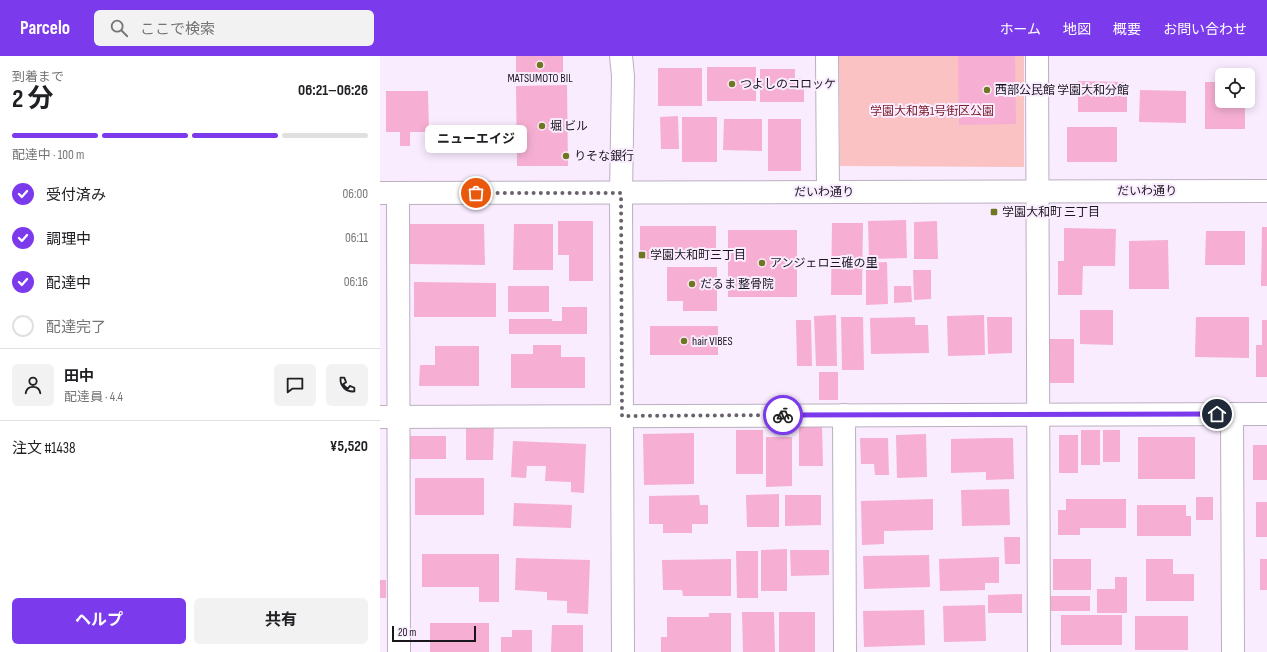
<!DOCTYPE html>
<html lang="ja">
<meta charset="utf-8">
<style>
body{margin:0;font-family:"Sofia Sans Condensed","Noto Sans JP",sans-serif;background:#f2f2f2;color:#202124;height:100vh;display:flex;flex-direction:column;font-size:15px;white-space:nowrap}
*{box-sizing:border-box;margin:0}
p{font-size:13px;color:#757577}
.icon{flex:none;width:22px;height:22px;fill:none;stroke:currentColor;stroke-width:2;stroke-linecap:round;stroke-linejoin:round}
.map{position:relative;flex:1;overflow:hidden}
.drawer{display:flex;flex-direction:column;background:#fff;width:380px}
.drawer>*{flex:none}
.controls{position:absolute;left:835px;top:12px;display:grid;gap:8px}
.controls a{display:grid;place-items:center;width:40px;height:40px;border-radius:6px;background:#fff;box-shadow:0 2px 10px #0003;font-size:20px}
.scale{position:absolute;left:12px;bottom:10px;width:84px;box-sizing:border-box;padding-left:4px;border:2px solid #1b161d;border-top:0;font-size:11px;line-height:14px;white-space:nowrap;color:#1b161d;-webkit-text-stroke:3px #f9ecff;paint-order:stroke}
.pin{position:absolute;display:grid;place-items:center;width:34px;height:34px;color:#fff;margin:-17px;border:2px solid #fff;border-radius:50%;box-shadow:0 1px 4px #0007}
.courier{position:absolute;display:grid;place-items:center;width:40px;height:40px;margin:-20px;border:3px solid #7c3aed;border-radius:50%;background:#fff;color:#222;box-shadow:0 1px 5px #0007}
.bubble{position:absolute;height:28px;border-radius:6px;background:#fff;box-shadow:0 2px 10px #0003;font-size:13px;font-weight:700;line-height:28px;text-align:center}
.overview em{font-style:normal;font-weight:700}
.overview div{display:flex;flex-direction:column-reverse}
.overview{display:flex;align-items:center;justify-content:space-between;height:68px;padding:0 12px}
h1{font-size:26px;font-weight:700;line-height:30px}
.bar{display:grid;grid-template-columns:repeat(4,1fr);gap:6px 4px;align-content:center;height:48px;padding:0 12px}
.bar i{height:5px;border-radius:3px;background:#e0e0e0}
.bar .current{background:#7c3aed}
.bar p{grid-column:span 4}
.line{display:flex;align-items:center;gap:10px;padding:0 12px;border-top:1px solid #e0e0e0}
.line div{flex:1}
.round{display:grid;place-items:center;flex:none;width:42px;height:42px;border-radius:6px;background:#f2f2f2}
ol{padding:0 12px;list-style:none}
li{display:flex;align-items:center;gap:12px;height:44px}
li p{margin-inline-start:auto}
li .icon{padding:4px;border-radius:50%;background:#7c3aed;color:#fff;stroke-width:4}
li:last-child{color:#757577}
li i{width:22px;height:22px;border:2px solid #e0e0e0;border-radius:50%}
.primary-button{display:flex;gap:8px;margin-top:auto;padding:8px 12px}
.primary-button a{flex:1;height:46px;border-radius:6px;background:#7c3aed;color:#fff;font-size:16px;font-weight:700;line-height:46px;text-align:center}
.primary-button a+a{background:#f2f2f2;color:#202124}
header{display:flex;align-items:center;gap:24px;box-sizing:border-box;height:56px;padding:0 20px;background:#7c3aed;color:#fff}
header strong{font-size:19px}
nav{display:flex;gap:22px;margin-inline-start:auto;font-size:14px}
.search{width:280px;height:36px;background:#f2f2f2;display:flex;align-items:center;gap:10px;box-sizing:border-box;padding:0 14px;border-radius:6px;color:#757577;font-size:15px}
main{display:flex;flex:1;min-height:0}
.map>svg:first-child{display:block}
.green{fill:#fac2c2}
.building{fill:#f6afd3}
.lines{fill:none;stroke-linecap:round;stroke-linejoin:round}
.street-casing{stroke:#bbafc0;stroke-width:24}
.secondary-casing{stroke:#bbafc0;stroke-width:24}
.street{stroke:#fff;stroke-width:22}
.secondary{stroke:#fff;stroke-width:22}
.done{stroke:#69616c;stroke-width:4;stroke-dasharray:0 7.2}
.route{stroke:#7c3aed;stroke-width:5}
.poi-dot{fill:#6f7721;stroke:#f9ecff;stroke-width:1.5}
.labels{text-anchor:middle;dominant-baseline:central;stroke-width:4;stroke-linejoin:round;paint-order:stroke}
.poi-label{font-size:12px;fill:#1b161d;stroke:#f9ecff;text-anchor:start}
.park-label{font-size:12px;fill:#7c212a;stroke:#f9ecff}
.street-label{font-size:12px;fill:#1b161d;stroke:#f9ecff}
</style>
<header>
<strong>Parcelo</strong>
<div class="search"><svg class="icon" aria-label="search" viewBox="0 0 24 24"><circle cx="10" cy="10" r="6"/><path d="M15 15l6 6"/></svg>ここで検索</div>
<nav><a>ホーム</a><a>地図</a><a>概要</a><a>お問い合わせ</a></nav>
</header>
<main>
<section class="drawer">
<div class="overview"><div><h1>2 分</h1><p>到着まで</p></div><em>06:21–06:26</em></div>
<div class="bar"><i class="current"></i><i class="current"></i><i class="current"></i><i></i><p>配達中 · 100 m</p></div>
<ol>
<li><svg class="icon" aria-label="check" viewBox="0 0 24 24"><path d="M5 12l5 5 9-10"/></svg>受付済み<p>06:00</p></li>
<li><svg class="icon" aria-label="check" viewBox="0 0 24 24"><path d="M5 12l5 5 9-10"/></svg>調理中<p>06:11</p></li>
<li><svg class="icon" aria-label="check" viewBox="0 0 24 24"><path d="M5 12l5 5 9-10"/></svg>配達中<p>06:16</p></li>
<li><i></i>配達完了</li>
</ol>
<div class="line" style="height:72px"><a class="round"><svg class="icon" aria-label="person" viewBox="0 0 24 24"><circle cx="12" cy="8" r="4"/><path d="M4 21q1-7 8-7t8 7"/></svg></a><div><b>田中</b><p>配達員 · 4.4</p></div><a class="round"><svg class="icon" aria-label="chat" viewBox="0 0 24 24"><path d="M4 5h16v11H9l-5 4z"/></svg></a><a class="round"><svg class="icon" aria-label="phone" viewBox="0 0 24 24"><path d="M5 4h4l2 5-3 2q2 4 5 5l2-3 5 2v4C11 20 4 13 5 4z"/></svg></a></div>
<div class="line" style="height:52px"><div>注文 #1438</div><b>¥5,520</b></div>
<div class="primary-button"><a>ヘルプ</a><a>共有</a></div>
</section>
<div class="map">
<svg width="887" height="596" viewBox="0 0 887 596">
<rect width="100%" height="100%" fill="#f9ecff"/>
<polygon class="green" points="459,0 644,0 644,111 460,110"/>
<g class="building">
<polygon points="136,0 183,0 183,18 136,17"/>
<polygon points="578,0 635,0 636,68 579,69"/>
<rect x="327" y="11" width="49" height="34"/>
<rect x="278" y="12" width="44" height="38"/>
<polygon points="380,13 415,13 415,22 424,22 424,46 380,46"/>
<polygon points="698,25 747,26 747,56 698,56"/>
<polygon points="825,26 842,26 842,45 865,45 865,73 825,73"/>
<polygon points="187,29 188,110 137,110 136,30"/>
<polygon points="760,34 806,35 806,67 759,66"/>
<polygon points="6,35 48,35 49,76 30,76 30,90 20,90 20,76 6,76"/>
<polygon points="298,60 299,93 281,93 280,61"/>
<rect x="302" y="61" width="35" height="45"/>
<polygon points="344,63 382,63 382,95 343,94"/>
<rect x="388" y="63" width="33" height="52"/>
<rect x="687" y="71" width="50" height="35"/>
<polygon points="526,164 527,202 489,203 488,165"/>
<polygon points="178,165 213,165 213,225 189,225 189,199 178,199"/>
<polygon points="557,165 558,203 534,203 534,166"/>
<polygon points="452,167 483,167 482,239 451,239"/>
<polygon points="30,168 104,168 105,209 30,208"/>
<polygon points="134,168 173,168 173,214 133,214"/>
<rect x="260" y="170" width="76" height="33"/>
<polygon points="882,171 887,171 887,230 881,230"/>
<polygon points="684,172 736,173 735,210 703,210 702,239 678,239 678,205 684,205"/>
<rect x="348" y="174" width="69" height="67"/>
<polygon points="826,175 865,175 865,209 825,209"/>
<polygon points="788,184 789,233 749,233 749,185"/>
<polygon points="507,206 508,248 486,249 486,207"/>
<polygon points="287,211 337,211 337,255 303,255 303,245 287,245"/>
<polygon points="533,214 551,214 551,243 534,244"/>
<polygon points="34,226 116,227 116,261 34,261"/>
<rect x="128" y="230" width="41" height="26"/>
<polygon points="514,230 531,230 532,246 514,247"/>
<polygon points="182,251 207,251 207,278 129,278 129,263 172,263 172,265 182,265"/>
<polygon points="700,254 733,254 733,289 700,288"/>
<polygon points="456,259 457,310 436,310 434,260"/>
<polygon points="604,259 605,299 568,300 567,260"/>
<polygon points="461,261 483,261 484,314 462,314"/>
<polygon points="535,261 535,269 548,269 549,297 491,298 490,262"/>
<polygon points="607,261 632,261 632,297 608,298"/>
<polygon points="816,261 869,261 869,302 815,301"/>
<polygon points="416,264 431,264 432,310 417,310"/>
<polygon points="882,264 887,264 887,321 876,321 876,289 882,289"/>
<rect x="270" y="270" width="68" height="29"/>
<rect x="666" y="283" width="28" height="44"/>
<polygon points="153,289 181,289 181,301 205,301 205,332 131,332 131,298 153,298"/>
<polygon points="55,290 99,290 99,330 39,330 40,309 55,309"/>
<rect x="439" y="316" width="19" height="28"/>
<polygon points="86,369 114,369 113,404 86,404"/>
<polygon points="442,370 443,410 419,410 419,371"/>
<rect x="356" y="374" width="27" height="44"/>
<rect x="701" y="374" width="19" height="35"/>
<rect x="723" y="374" width="17" height="32"/>
<polygon points="314,377 314,428 264,429 263,378"/>
<polygon points="546,378 547,421 517,422 516,379"/>
<rect x="679" y="379" width="19" height="38"/>
<rect x="29" y="380" width="37" height="23"/>
<polygon points="386,381 412,381 412,430 386,431"/>
<rect x="758" y="381" width="57" height="42"/>
<polygon points="480,382 508,382 509,419 495,419 494,408 481,408"/>
<polygon points="614,382 633,382 634,423 606,424 606,416 571,417 571,383"/>
<polygon points="133,385 206,388 204,437 191,436 191,426 165,425 166,410 147,410 146,422 131,421"/>
<rect x="873" y="389" width="14" height="35"/>
<rect x="35" y="422" width="69" height="37"/>
<polygon points="629,433 630,469 582,470 581,434"/>
<polygon points="399,438 399,471 367,471 366,439"/>
<polygon points="319,439 320,449 328,449 328,468 312,468 312,477 283,477 283,468 269,468 269,440"/>
<polygon points="405,439 441,439 441,469 405,470"/>
<rect x="816" y="441" width="17" height="23"/>
<polygon points="553,443 553,474 504,475 504,488 482,489 481,445"/>
<polygon points="686,443 746,443 746,472 700,472 700,479 678,479 678,454 686,454"/>
<rect x="876" y="446" width="11" height="35"/>
<polygon points="134,447 192,449 191,472 133,470"/>
<polygon points="757,449 806,449 806,460 811,460 811,480 757,480"/>
<polygon points="624,481 640,481 640,508 625,508"/>
<polygon points="407,493 407,535 381,535 381,494"/>
<polygon points="410,494 449,494 449,519 411,520"/>
<polygon points="356,495 378,495 378,542 357,542"/>
<polygon points="42,498 119,498 119,546 99,546 99,531 42,531"/>
<polygon points="549,499 550,531 484,533 483,500"/>
<polygon points="619,501 619,527 605,527 605,534 560,535 559,503"/>
<polygon points="136,502 210,504 208,558 187,557 187,545 167,544 167,536 135,534"/>
<polygon points="351,503 351,540 303,540 302,534 283,534 282,504"/>
<rect x="673" y="503" width="38" height="31"/>
<polygon points="766,503 793,503 793,518 814,518 814,545 766,545"/>
<rect x="880" y="503" width="7" height="31"/>
<polygon points="735,521 747,521 747,557 717,557 717,533 735,533"/>
<rect x="0" y="524" width="6" height="18"/>
<polygon points="642,538 642,557 608,557 608,539"/>
<rect x="670" y="540" width="40" height="15"/>
<polygon points="605,549 606,585 564,586 563,550"/>
<polygon points="544,554 545,589 484,591 483,555"/>
<polygon points="362,556 394,556 395,596 363,596"/>
<rect x="399" y="556" width="36" height="40"/>
<polygon points="329,557 351,557 351,596 281,596 281,581 287,581 287,561 329,561"/>
<rect x="681" y="559" width="61" height="30"/>
<rect x="755" y="560" width="53" height="34"/>
<rect x="50" y="567" width="59" height="29"/>
<polygon points="172,569 203,569 203,596 171,596"/>
<polygon points="132,574 152,574 152,596 121,596 121,581 132,581"/>
</g>
<g class="lines">
<defs>
<g id="street">
<polyline points="447,0 448,136"/>
<polyline points="657,0 659,596"/>
<polyline points="18,137 19,596"/>
<polyline points="852,358 853,596"/>
<polyline points="464,359 465,596"/>
<polyline points="0,361 887,358"/>
</g>
<g id="secondary">
<polyline points="241,0 243,20 241,137 243,596"/>
<polyline points="0,137 887,135"/>
</g>
</defs>
<use href="#street" class="street-casing"/>
<use href="#secondary" class="secondary-casing"/>
<use href="#street" class="street"/>
<use href="#secondary" class="secondary"/>
</g>
<g class="lines">
<polyline class="done" points="96,137 241,137 242,360 403,359"/>
<polyline class="route" points="403,359 837,358"/>
</g>
<g class="poi-dot">
<circle cx="160" cy="9" r="4"/>
<circle cx="352" cy="28" r="4"/>
<circle cx="607" cy="34" r="4"/>
<circle cx="162" cy="70" r="4"/>
<circle cx="186" cy="100" r="4"/>
<rect x="610" y="152" width="8" height="8" rx="2"/>
<rect x="258" y="195" width="8" height="8" rx="2"/>
<circle cx="382" cy="207" r="4"/>
<circle cx="312" cy="228" r="4"/>
<circle cx="304" cy="285" r="4"/>
</g>
<g class="labels">
<g class="poi-label">
<text x="160" y="22" text-anchor="middle">MATSUMOTO BIL</text>
<text x="360" y="28">つよしのコロッケ</text>
<text x="615" y="34">西部公民館 学園大和分館</text>
<text x="170" y="70">堀 ビル</text>
<text x="194" y="100">りそな銀行</text>
<text x="622" y="156">学園大和町 三丁目</text>
<text x="270" y="199">学園大和町三丁目</text>
<text x="390" y="207">アンジェロ三碓の里</text>
<text x="320" y="228">だるま 整骨院</text>
<text x="312" y="285">hair VIBES</text>
</g>
<g class="park-label">
<text x="552" y="55">学園大和第1号街区公園</text>
</g>
<g class="street-label">
<text x="767" y="135">だいわ通り</text>
<text x="444" y="136">だいわ通り</text>
</g>
</g>
</svg>
<div class="controls">
<a><svg class="icon" aria-label="locate" viewBox="0 0 24 24"><circle cx="12" cy="12" r="6"/><path d="M12 2v4M12 18v4M2 12h4M18 12h4"/></svg></a>
</div>
<div class="scale">20 m</div>
<div class="pin" style="left:96px;top:137px;background:#ea580c"><svg class="icon" aria-label="bag" viewBox="0 0 24 24"><path d="M5 8h14l-1 12H6zM9 8a3 3 0 0 1 6 0"/></svg></div>
<div class="pin" style="left:837px;top:358px;background:#1f2937"><svg class="icon" aria-label="home" viewBox="0 0 24 24"><path d="M3 11l9-7 9 7M6 9v11h12V9"/></svg></div>
<div class="courier" style="left:403px;top:359px"><svg class="icon" aria-label="bike" viewBox="0 0 24 24"><circle cx="6" cy="16" r="4"/><circle cx="18" cy="16" r="4"/><path d="M6 16l4-8h5l3 8M10 8l3 8H6M13 5h3"/></svg></div>
<div class="bubble" style="left:45px;top:69px;width:102px">ニューエイジ</div>
</div>
</main>
